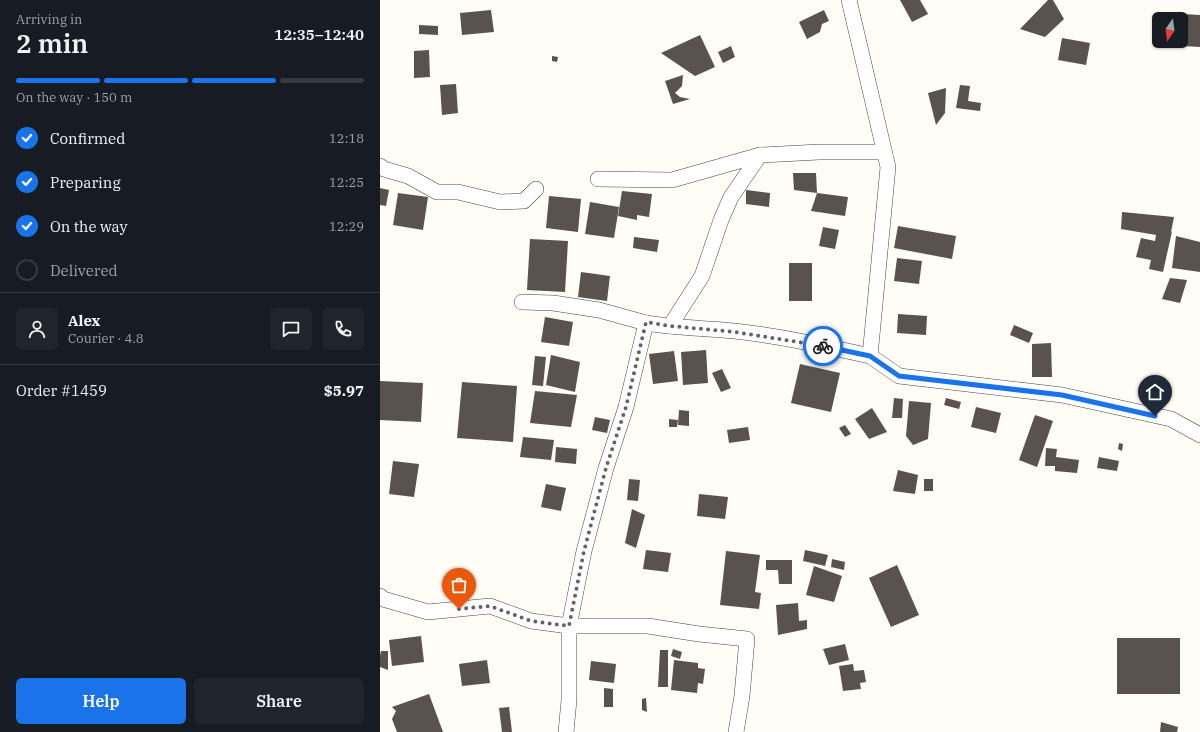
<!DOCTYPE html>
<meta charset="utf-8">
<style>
body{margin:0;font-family:"IBM Plex Serif",serif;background:#20242c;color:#f1f3f6;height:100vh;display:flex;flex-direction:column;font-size:15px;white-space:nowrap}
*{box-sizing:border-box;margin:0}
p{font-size:13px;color:#9ea1a6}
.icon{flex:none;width:22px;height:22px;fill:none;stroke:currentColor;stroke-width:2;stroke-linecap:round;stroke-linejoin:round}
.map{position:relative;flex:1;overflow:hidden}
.sheet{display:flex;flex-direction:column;background:#171b24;width:380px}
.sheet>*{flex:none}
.needle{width:26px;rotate:194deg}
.tools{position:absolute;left:772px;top:12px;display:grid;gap:8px}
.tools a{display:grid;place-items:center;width:36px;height:36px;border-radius:6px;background:#171b24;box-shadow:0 1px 3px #0004;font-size:20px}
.pin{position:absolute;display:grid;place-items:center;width:34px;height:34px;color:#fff;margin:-41px -17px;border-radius:50% 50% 50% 0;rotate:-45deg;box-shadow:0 0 4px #0007}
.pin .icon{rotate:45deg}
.courier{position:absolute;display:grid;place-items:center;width:40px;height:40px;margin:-20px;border:3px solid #1a73e8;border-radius:50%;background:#fff;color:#222;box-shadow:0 1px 5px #0007}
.summary em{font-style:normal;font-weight:600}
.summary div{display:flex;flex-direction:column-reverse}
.summary{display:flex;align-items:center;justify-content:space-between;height:68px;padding:0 16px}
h1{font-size:26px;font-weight:600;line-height:30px}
.bar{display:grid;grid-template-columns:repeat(4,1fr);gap:6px 4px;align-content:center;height:48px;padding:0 16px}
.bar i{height:5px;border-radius:3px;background:#363941}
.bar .current{background:#1a73e8}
.bar p{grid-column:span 4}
.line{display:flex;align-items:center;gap:10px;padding:0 16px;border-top:1px solid #363941}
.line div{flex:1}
.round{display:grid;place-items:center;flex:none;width:42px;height:42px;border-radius:6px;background:#20242c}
ol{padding:0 16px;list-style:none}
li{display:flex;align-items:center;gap:12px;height:44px}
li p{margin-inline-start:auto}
li .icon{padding:4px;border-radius:50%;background:#1a73e8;color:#fff;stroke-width:4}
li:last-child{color:#9ea1a6}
li i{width:22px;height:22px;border:2px solid #363941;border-radius:50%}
.primary-button{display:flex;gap:8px;margin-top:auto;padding:8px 16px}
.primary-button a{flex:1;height:46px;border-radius:6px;background:#1a73e8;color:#fff;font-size:16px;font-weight:600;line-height:46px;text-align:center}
.primary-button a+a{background:#20242c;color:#f1f3f6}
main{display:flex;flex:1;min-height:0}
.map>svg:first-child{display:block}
.building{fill:#5a524d}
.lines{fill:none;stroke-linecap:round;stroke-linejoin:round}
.street-casing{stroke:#444;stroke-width:16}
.street{stroke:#fff;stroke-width:15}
.done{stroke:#646461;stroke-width:4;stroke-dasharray:0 7.2}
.route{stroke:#1a73e8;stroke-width:5}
</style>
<main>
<section class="sheet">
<div class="summary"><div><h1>2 min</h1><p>Arriving in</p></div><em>12:35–12:40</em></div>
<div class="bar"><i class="current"></i><i class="current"></i><i class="current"></i><i></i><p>On the way · 150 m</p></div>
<ol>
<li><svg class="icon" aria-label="check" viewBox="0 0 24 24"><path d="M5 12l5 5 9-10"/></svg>Confirmed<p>12:18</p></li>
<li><svg class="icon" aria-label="check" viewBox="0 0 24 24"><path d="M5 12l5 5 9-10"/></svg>Preparing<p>12:25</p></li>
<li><svg class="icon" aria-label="check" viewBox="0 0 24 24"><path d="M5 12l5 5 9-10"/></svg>On the way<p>12:29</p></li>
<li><i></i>Delivered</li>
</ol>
<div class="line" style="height:72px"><a class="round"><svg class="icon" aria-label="person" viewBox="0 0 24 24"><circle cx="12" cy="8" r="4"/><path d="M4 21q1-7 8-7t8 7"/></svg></a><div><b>Alex</b><p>Courier · 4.8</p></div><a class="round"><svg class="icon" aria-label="chat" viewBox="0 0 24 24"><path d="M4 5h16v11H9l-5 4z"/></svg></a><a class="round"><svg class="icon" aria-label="phone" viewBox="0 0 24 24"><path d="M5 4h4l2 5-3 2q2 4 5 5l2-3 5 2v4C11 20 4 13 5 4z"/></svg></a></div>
<div class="line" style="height:52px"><div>Order #1459</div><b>$5.97</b></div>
<div class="primary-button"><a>Help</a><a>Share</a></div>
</section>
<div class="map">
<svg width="820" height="732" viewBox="0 0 820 732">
<rect width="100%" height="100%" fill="#fffdf5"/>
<g class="building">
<polygon points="520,0 540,0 548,14 532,22"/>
<polygon points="668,0 673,0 684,19 665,37 640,29"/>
<polygon points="111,10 114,32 82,35 80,13"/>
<polygon points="444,10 449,21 442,24 440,32 427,39 419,22"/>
<polygon points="804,14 820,15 820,47 802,46"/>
<polygon points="39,25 58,26 58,35 39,34"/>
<polygon points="320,35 335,67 315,76 281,53"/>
<polygon points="682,38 710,43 706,65 678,60"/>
<polygon points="351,46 355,57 343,63 338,52"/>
<polygon points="49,50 50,77 34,78 34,51"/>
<polygon points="172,56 178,57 177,62 172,61"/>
<polygon points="303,75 302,86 295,93 300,97 310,99 293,104 285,81"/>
<polygon points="76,84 78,113 62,115 60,85"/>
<polygon points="580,85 590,86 588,101 601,103 600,111 576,108"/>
<polygon points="566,88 565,113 556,125 548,93"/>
<polygon points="413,173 436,173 437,193 468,197 465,216 431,211 437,193 414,190"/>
<polygon points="0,188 9,190 6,206 0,205"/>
<polygon points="366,190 390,193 389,207 366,204"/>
<polygon points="242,191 272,194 269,217 257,215 257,220 238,216"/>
<polygon points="18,193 48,197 43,230 13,225"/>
<polygon points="169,196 201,199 198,232 166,228"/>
<polygon points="210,202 239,207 234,238 205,234"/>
<polygon points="742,212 794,217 791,232 792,231 791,236 783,272 769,269 771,260 756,257 761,238 775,241 776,235 741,229"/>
<polygon points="518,226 576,236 572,259 514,248"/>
<polygon points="443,227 459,230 455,249 439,246"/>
<polygon points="796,236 820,242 820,272 792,268"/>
<polygon points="254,237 279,240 277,252 253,248"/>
<polygon points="150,239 188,241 185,292 147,290"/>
<polygon points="517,258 542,261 539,284 514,281"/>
<rect x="409" y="263" width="23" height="38"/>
<polygon points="201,272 230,276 227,301 198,297"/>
<polygon points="790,278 807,280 800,303 782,299"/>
<polygon points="518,314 547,316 546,335 517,333"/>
<polygon points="165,317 193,322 189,346 161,342"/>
<polygon points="634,325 653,333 649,343 630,335"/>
<polygon points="671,343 672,377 652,377 652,344"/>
<polygon points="326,350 328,383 303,385 301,352"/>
<polygon points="294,351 298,381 273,384 269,354"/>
<polygon points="171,355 200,362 195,392 166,385"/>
<polygon points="155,356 166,357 163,386 152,385"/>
<polygon points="420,364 460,373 451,412 411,403"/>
<polygon points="342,369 351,388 341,392 332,373"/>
<polygon points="0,381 43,383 41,422 0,420"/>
<polygon points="82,382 137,386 133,442 77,438"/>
<polygon points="155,391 197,395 191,427 150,423"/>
<polygon points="514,398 523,399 522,418 512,418"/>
<polygon points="566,398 581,402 579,409 564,405"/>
<polygon points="529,401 551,403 548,439 533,445 526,436"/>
<polygon points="596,407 621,413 616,433 591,427"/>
<polygon points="492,408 507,432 489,439 475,419"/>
<polygon points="299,410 309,411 309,426 298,425"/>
<polygon points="655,415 673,421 657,467 639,460"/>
<polygon points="215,417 230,420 227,433 212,430"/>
<polygon points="289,419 298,420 297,427 289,427"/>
<polygon points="465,425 471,434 465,437 459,428"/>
<polygon points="368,427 370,440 349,443 347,430"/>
<polygon points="143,437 174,440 171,460 140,457"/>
<polygon points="739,443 743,444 742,451 738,449"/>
<polygon points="176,447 197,449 196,464 175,462"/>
<polygon points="666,448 677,449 676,457 699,460 697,473 675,471 675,466 665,466"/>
<polygon points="719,457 739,461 737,471 717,468"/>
<polygon points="13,461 39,464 34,497 9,494"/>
<polygon points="518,470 538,475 535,494 513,491"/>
<polygon points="249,479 260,480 258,501 247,500"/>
<rect x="544" y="479" width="9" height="12"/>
<polygon points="166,484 186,488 181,511 161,507"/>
<polygon points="319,494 348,497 345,519 317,516"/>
<polygon points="252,509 265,515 256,548 245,543"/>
<polygon points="266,550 291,553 288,572 263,569"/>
<polygon points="425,550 448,555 445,566 423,561"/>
<polygon points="346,551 380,555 375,592 381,593 379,609 340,605"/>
<polygon points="452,559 465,562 464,570 451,567"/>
<polygon points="386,560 412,560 412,584 399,584 398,570 386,570"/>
<polygon points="517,565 539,615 511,627 489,578"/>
<polygon points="434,566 462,576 454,602 426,595"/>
<polygon points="418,603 419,621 427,620 427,629 398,635 396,605"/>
<polygon points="41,636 44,662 12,666 9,640"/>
<rect x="737" y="638" width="63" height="56"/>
<polygon points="465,644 469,660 449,665 443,649"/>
<polygon points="293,649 302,652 300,659 291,656"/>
<polygon points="280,650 288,650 288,687 278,687"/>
<polygon points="1,651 8,651 8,670 0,667 0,655"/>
<polygon points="107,660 110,683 82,686 79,664"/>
<polygon points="294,660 318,663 318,668 325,669 323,684 318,683 317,693 291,690"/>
<polygon points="211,661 236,664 234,683 209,680"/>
<polygon points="473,664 474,671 484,670 486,682 480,683 481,689 463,691 459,666"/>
<polygon points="224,688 233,689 233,707 224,707"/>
<polygon points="49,694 63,732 17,732 12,719 16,711 12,707"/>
<polygon points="266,698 267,712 262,710 262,699"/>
<polygon points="129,707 132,732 122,732 119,708"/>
<polygon points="781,722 798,727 797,732 780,732"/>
</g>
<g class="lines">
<defs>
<g id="street">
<polyline points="469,0 508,167 490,356 519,376 682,395 791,419 820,435"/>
<polyline points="0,166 4,169 28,176 57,192 78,192 120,202 144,201 156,189"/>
<polyline points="218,179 292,180 380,155"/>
<polyline points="142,302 173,303 219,310 266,323 246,407 226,468 204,551 189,626 189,700 186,732"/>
<path d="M 266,323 C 296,328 325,328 354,331 C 400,336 445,346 490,356"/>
<polyline points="290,326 322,276 341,220 351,197 380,155 439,152 504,152"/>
<polyline points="0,596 3,599 48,612 110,606 151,621 189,626 268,626 319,634 367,639 362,696 356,732"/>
</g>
</defs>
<use href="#street" class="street-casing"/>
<use href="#street" class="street"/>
</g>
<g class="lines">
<polyline class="done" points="79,609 110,606 151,621 189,626 204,551 226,468 246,407 266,322 290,326 355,332 443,346"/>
<polyline class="route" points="443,346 490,356 519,376 682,395 775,416"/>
</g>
</svg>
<div class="tools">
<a><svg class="needle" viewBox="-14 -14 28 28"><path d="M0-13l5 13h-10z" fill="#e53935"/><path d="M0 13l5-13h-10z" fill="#9ea1a6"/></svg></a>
</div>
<div class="pin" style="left:79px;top:609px;background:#ea580c"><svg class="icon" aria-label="bag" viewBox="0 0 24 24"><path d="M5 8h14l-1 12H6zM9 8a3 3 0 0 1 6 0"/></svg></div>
<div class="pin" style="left:775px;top:416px;background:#1f2937"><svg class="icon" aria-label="home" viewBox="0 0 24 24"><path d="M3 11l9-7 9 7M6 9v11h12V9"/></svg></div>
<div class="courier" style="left:443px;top:346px"><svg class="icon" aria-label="bike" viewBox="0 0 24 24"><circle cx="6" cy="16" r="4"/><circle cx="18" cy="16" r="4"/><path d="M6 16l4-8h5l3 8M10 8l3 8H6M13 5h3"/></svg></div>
</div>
</main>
